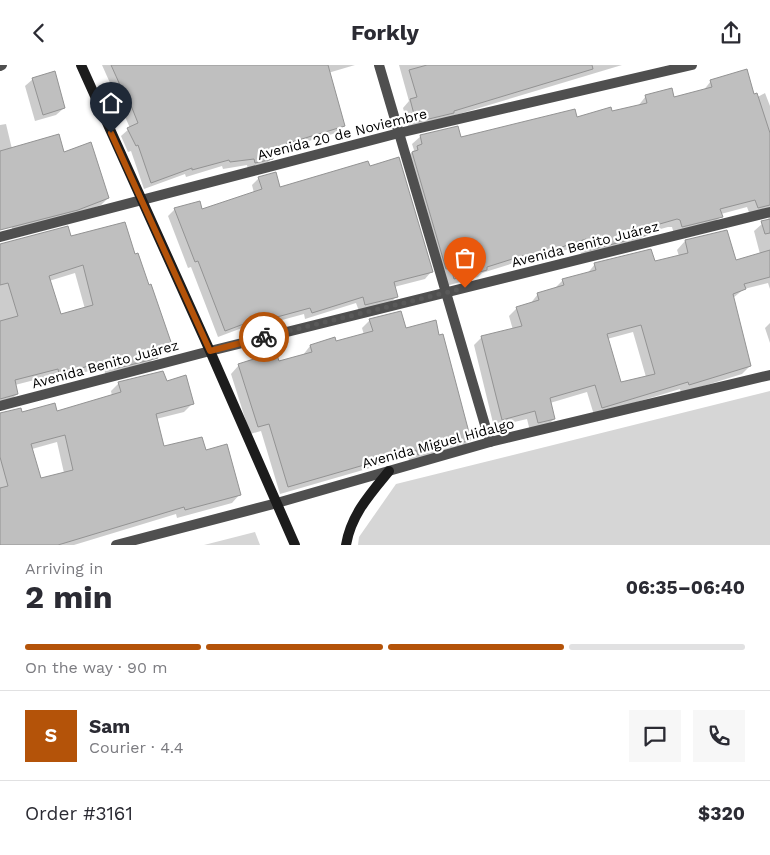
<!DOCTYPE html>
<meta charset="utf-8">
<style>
body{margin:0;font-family:"Work Sans",sans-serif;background:#f7f7f7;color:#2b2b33;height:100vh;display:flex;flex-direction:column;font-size:19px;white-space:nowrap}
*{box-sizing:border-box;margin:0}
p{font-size:16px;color:#7c7c81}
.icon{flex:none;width:28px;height:28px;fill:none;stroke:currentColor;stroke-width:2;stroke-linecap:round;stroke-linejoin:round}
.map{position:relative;height:480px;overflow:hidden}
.side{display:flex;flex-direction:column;background:#fff;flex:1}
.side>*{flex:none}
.pin{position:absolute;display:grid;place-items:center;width:42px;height:42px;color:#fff;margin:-51px -21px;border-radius:50% 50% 50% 0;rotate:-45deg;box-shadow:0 0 5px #0007}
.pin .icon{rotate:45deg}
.courier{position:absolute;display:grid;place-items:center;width:50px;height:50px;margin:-25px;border:4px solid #b45309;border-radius:50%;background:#fff;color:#222;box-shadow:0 1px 6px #0007}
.headline em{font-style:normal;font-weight:700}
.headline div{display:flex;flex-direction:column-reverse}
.headline{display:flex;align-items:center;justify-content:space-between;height:85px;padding:0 25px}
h1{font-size:32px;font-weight:700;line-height:38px}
.bar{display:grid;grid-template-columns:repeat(4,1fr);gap:8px 5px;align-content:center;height:60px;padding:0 25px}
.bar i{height:6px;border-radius:4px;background:#e1e1e2}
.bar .current{background:#b45309}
.bar p{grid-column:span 4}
.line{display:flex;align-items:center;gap:12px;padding:0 25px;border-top:1px solid #e1e1e2}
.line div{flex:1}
.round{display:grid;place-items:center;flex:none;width:52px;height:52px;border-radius:0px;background:#f7f7f7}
header{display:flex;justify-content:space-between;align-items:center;height:65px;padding:0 25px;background:#fff;font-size:22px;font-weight:700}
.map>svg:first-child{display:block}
.green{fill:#d6d6d6}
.shadow{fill:#0003;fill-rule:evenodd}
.building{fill:#bfbfbf;stroke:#939393;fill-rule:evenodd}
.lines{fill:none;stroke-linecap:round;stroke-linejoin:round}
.street{stroke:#4f4f4f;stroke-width:10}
.secondary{stroke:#1c1c1c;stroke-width:10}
.done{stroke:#595959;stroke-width:5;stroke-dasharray:0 9}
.route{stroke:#b45309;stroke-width:6}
.labels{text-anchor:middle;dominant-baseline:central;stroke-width:4.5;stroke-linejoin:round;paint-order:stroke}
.street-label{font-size:14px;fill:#000;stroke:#fff}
</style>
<header><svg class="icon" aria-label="back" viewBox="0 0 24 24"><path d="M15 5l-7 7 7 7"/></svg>Forkly<svg class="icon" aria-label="share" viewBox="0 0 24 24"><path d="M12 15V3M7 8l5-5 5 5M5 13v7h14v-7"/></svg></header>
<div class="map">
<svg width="770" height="480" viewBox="0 0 770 480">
<rect width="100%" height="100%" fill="#fff"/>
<g class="green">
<polygon points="770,326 770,480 358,480 359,472 396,419"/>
<polygon points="255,467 260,480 204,480"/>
</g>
<g class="shadow">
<polygon points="102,0 355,0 328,8 343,61 336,68 278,85 271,90 272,93 265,100 248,105 247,100 223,104 222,101 186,112 185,109 144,124 131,86 128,87 121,71 130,63"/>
<polygon points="399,0 622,0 409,64 403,43 409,36"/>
<polygon points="33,14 64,43 56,50 35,56 25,21"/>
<path d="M 711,16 L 754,34 L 765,28 L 770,41 L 770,224 L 768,218 L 744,224 L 733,233 L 750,301 L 742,309 L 681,328 L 680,324 L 594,350 L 587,327 L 550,338 L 554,354 L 546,362 L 530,366 L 527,354 L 494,362 L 474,280 L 482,272 L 513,265 L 509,251 L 517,243 L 530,239 L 538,229 L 554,224 L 563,215 L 587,209 L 595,199 L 654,198 L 679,191 L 677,185 L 685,176 L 735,196 L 760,189 L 754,166 L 769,153 L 763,148 L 750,150 L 747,142 L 721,149 L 721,151 L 713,159 L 674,169 L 672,162 L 668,162 L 646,168 L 638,178 L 582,192 L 578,181 L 518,201 L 517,197 L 482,208 L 478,212 L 446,221 L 409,90 L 414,85 L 412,79 L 421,71 L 460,73 L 611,48 L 638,41 L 646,31 L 673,33 L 703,26 ZM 633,267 L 646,312 L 621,319 L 607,274 Z"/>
<polygon points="6,59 12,84 63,88 108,133 101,140 70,151 13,166 9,155 0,157 0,60"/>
<polygon points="259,113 279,124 431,207 425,214 394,222 396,232 389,239 359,246 356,238 305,254 304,249 260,261 258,257 218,272 191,202 188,203 168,151 175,144 202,146 254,128 252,120"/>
<path d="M 70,173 L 134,191 L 171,280 L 163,288 L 156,290 L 148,300 L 106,311 L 103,302 L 51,317 L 50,311 L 15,320 L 17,329 L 9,337 L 0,339 L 0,211 ZM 75,208 L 85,244 L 61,251 L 49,216 Z"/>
<polygon points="370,255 405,264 470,375 462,383 410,398 408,392 280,429 261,366 250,369 231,309 239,300 278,297 303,290 310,281 335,278 364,270 362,263"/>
<polygon points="770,258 770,278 765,263"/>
<path d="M 166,317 L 192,339 L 184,347 L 156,354 L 163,383 L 205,387 L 240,429 L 232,438 L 177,453 L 176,449 L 74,480 L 0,480 L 0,349 L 57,347 L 112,331 L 111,326 L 119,318 ZM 57,377 L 64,408 L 40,415 L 32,384 Z"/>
</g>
<g class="building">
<polygon points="111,0 328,0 345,61 282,80 283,82 271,86 273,94 255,98 254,94 230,97 229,95 192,105 192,103 151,118 138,80 136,81 127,63 138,58 124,23 120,20"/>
<polygon points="427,0 592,0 593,4 454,46 454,48 416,57 410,34 417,32 409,5"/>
<polygon points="747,4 754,29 757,28 770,68 770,140 758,143 755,135 720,144 723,152 682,162 680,155 677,154 646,163 648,170 590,185 586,174 526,194 525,190 487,202 487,205 454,214 451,203 446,204 412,87 418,85 417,81 422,79 420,70 458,61 461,72 575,44 577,52 611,42 612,46 647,38 645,30 672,23 674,32 712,22 710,15"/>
<polygon points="55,6 65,43 43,50 32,13"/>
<polygon points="59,69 64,87 91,77 109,133 78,145 0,165 0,86"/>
<polygon points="399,92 433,207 394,217 398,232 365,240 363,232 312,248 310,243 266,255 265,251 225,266 198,196 195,197 174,143 200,136 202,144 262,124 258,112 276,107 280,122 368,96 370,101"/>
<polygon points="770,154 770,168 765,169 761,156"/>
<path d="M 125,157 L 135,189 L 138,188 L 149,220 L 151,219 L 172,280 L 155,286 L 158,293 L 114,304 L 111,295 L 59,309 L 58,304 L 15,315 L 18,329 L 0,334 L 0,256 L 18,251 L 8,218 L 0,220 L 0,179 L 68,161 L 71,171 ZM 83,200 L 93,240 L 61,249 L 49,211 Z"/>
<path d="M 727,165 L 736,195 L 770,185 L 770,212 L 744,219 L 746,224 L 733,229 L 751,301 L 689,320 L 688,317 L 602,343 L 595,320 L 550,333 L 555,354 L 538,358 L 535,346 L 502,355 L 481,271 L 522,261 L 516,242 L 539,235 L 537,228 L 564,220 L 562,214 L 596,205 L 594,198 L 651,184 L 655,196 L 688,188 L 685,175 ZM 641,260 L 655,309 L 621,317 L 607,269 Z"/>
<polygon points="401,246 406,263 436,255 439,270 443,269 471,375 418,390 416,385 288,422 269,359 258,362 238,299 276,287 279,296 312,287 310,280 335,272 336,276 373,266 369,254"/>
<path d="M 163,306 L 167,316 L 186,310 L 194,339 L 156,349 L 164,381 L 202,372 L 206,385 L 227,379 L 241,430 L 185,445 L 184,442 L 58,480 L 0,480 L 0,423 L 8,421 L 0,392 L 0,348 L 21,343 L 22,347 L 55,338 L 57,346 L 121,327 L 118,317 ZM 65,370 L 73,405 L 41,413 L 31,379 Z"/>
</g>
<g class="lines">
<g class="street">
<polyline points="379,0 490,377"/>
<polyline points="0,1 2,0"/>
<polyline points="0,172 399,68 692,0"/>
<polyline points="0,341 210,286 770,147"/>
<polyline points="116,480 277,438 490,377 770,310"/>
</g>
<g class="secondary">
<polyline points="81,0 210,286 295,480"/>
<path d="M 346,480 C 351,450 370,429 389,406"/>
</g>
</g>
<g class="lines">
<polyline class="done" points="264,272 465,223"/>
<polyline class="route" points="111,68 210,286 264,272"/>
</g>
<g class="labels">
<g class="street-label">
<text transform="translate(342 69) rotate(-14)">Avenida 20 de Noviembre</text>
<text transform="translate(585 179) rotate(-14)">Avenida Benito Juárez</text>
<text transform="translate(105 299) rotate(-15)">Avenida Benito Juárez</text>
<text transform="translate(438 378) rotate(-15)">Avenida Miguel Hidalgo</text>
</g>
</g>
</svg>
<div class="pin" style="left:465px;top:223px;background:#ea580c"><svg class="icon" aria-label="bag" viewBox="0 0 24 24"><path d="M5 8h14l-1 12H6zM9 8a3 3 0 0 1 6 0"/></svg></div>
<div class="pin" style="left:111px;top:68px;background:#1f2937"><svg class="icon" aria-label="home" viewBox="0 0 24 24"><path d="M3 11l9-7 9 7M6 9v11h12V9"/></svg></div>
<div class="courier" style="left:264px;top:272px"><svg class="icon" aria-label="bike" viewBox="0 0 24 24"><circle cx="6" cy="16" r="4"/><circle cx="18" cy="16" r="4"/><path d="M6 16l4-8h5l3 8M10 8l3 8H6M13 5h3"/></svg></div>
</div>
<section class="side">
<div class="headline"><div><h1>2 min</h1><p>Arriving in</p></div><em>06:35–06:40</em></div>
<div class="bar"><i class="current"></i><i class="current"></i><i class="current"></i><i></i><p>On the way · 90 m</p></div>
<div class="line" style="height:90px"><b class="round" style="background:#b45309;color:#fff">S</b><div><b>Sam</b><p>Courier · 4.4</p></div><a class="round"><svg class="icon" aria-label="chat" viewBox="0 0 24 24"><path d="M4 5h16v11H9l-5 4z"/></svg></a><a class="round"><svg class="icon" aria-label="phone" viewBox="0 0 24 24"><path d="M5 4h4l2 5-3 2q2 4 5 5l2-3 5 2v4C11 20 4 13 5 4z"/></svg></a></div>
<div class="line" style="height:65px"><div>Order #3161</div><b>$320</b></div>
</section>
